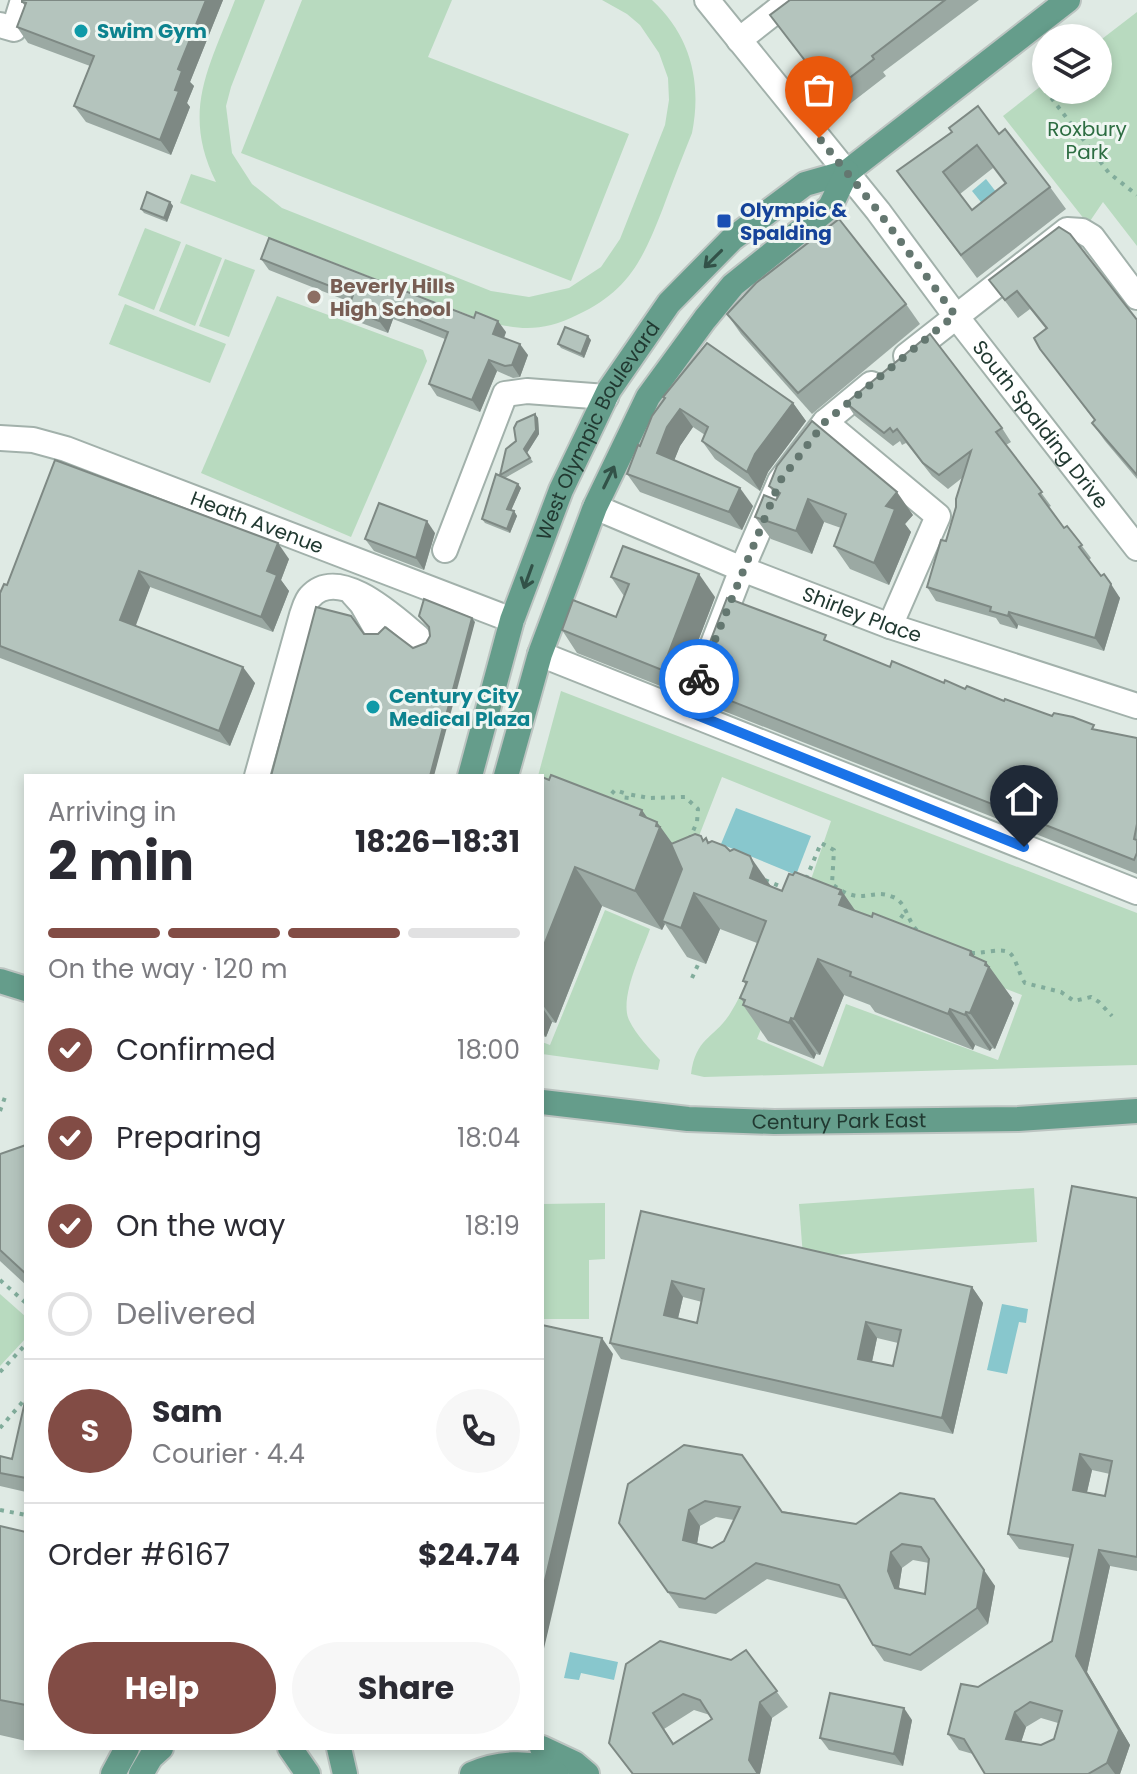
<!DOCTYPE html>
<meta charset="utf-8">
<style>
body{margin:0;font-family:Poppins,sans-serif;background:#f7f7f7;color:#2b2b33;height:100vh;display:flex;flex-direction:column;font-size:30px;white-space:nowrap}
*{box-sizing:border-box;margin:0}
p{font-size:26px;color:#7c7c81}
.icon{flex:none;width:44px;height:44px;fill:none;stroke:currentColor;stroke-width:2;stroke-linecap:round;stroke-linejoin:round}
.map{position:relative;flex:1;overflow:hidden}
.details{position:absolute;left:24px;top:774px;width:520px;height:976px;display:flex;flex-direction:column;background:#fff;border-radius:0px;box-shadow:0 4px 12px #0003}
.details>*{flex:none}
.tools{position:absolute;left:1032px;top:24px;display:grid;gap:16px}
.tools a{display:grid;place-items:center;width:80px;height:80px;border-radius:50%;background:#fff;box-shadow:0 4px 12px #0003;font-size:40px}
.pin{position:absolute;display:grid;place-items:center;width:68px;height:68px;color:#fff;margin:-82px -34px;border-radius:50% 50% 50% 0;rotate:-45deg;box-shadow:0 0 8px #0007}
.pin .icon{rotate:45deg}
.courier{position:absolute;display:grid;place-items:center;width:80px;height:80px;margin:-40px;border:6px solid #1a73e8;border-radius:50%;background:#fff;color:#222;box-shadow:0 2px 10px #0007}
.head em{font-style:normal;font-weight:700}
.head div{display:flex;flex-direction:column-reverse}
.head{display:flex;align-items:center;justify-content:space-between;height:136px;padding:0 24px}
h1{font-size:52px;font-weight:700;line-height:60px}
.bar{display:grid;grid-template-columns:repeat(4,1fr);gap:12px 8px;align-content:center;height:96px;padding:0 24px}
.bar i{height:10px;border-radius:6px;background:#e1e1e2}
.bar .current{background:#824c45}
.bar p{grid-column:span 4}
.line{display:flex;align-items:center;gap:20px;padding:0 24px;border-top:2px solid #e1e1e2}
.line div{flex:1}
.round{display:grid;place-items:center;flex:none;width:84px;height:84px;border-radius:42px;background:#f7f7f7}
ol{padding:0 24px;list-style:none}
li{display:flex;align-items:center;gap:24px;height:88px}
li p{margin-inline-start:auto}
li .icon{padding:8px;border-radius:50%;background:#824c45;color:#fff;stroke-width:4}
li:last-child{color:#7c7c81}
li i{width:44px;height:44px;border:4px solid #e1e1e2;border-radius:50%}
.primary-button{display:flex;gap:16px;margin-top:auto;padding:16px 24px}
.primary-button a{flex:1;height:92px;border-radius:48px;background:#824c45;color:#fff;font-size:32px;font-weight:700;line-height:92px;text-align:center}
.primary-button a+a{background:#f7f7f7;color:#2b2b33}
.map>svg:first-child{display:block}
.green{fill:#b8dabf}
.water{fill:#88c7cd}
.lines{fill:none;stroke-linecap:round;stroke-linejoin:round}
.minor-casing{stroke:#a2b1ab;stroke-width:28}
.major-casing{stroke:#bcc4c1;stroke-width:28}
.path{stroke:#81ac9b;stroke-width:4;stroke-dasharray:4 6;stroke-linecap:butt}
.minor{stroke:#fff;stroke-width:24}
.major{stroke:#659d8b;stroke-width:24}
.wall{fill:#9ba9a3;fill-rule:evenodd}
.shaded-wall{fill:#7e8984}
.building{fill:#b4c4bd;stroke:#7e8984;stroke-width:2;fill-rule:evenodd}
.oneway{stroke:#325248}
.done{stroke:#647770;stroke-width:8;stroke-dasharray:0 14.4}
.route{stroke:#1a73e8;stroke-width:10}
.culture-dot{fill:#0f9aa8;stroke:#eff6f2;stroke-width:3}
.transit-dot{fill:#1a4fb4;stroke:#eff6f2;stroke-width:3}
.education-dot{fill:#8d6e63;stroke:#eff6f2;stroke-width:3}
.labels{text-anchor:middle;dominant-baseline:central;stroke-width:6;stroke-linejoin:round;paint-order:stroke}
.culture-label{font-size:20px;font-weight:bold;fill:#0d838f;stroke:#eff6f2;text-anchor:start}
.park-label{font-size:20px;fill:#2d6d42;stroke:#eff6f2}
.transit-label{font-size:20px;font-weight:bold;fill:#164399;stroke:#eff6f2;text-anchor:start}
.education-label{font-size:20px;font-weight:bold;fill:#785e54;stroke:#eff6f2;text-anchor:start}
.street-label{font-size:20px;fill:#213931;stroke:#eff6f2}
</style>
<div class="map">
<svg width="1137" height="1774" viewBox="0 0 1137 1774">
<rect width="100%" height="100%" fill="#dfeae4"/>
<g class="green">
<path d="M 235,0 L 265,0 L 231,87 L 226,106 L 232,153 L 252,184 L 282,208 L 491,291 L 529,297 L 569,288 L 601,267 L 620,239 L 665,125 L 669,100 L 668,78 L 659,53 L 640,25 L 627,14 L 602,0 L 652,0 C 691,36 702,83 692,133 C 682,158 672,183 663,208 C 643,259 629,291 577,315 C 542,332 520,331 482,320 L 180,203 L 191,174 L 216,182 C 181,111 209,68 235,0 Z"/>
<polygon points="302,0 452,0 428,57 629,134 571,281 241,153"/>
<polygon points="1137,12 1137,246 1103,202 1088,224 1003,116 1046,82 1046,90 1098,90 1098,42"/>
<polygon points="145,228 181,242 154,310 118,295"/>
<polygon points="186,244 222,258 195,326 159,311"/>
<polygon points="225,259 255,270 229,337 199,326"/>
<polygon points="277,296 423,350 427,361 351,537 201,473"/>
<polygon points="125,304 226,344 210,383 109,344"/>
<path d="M 561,691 L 1137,913 L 1137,1065 L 704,1077 L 691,1074 C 696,1036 715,1039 731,1012 C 743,993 751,970 760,950 L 788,961 L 757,1039 L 823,1067 L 846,1004 L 998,1060 L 1022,995 L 872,937 L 805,897 L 831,821 L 722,777 L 690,859 L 542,842 L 542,776 L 538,776 Z"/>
<path d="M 605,910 L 650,929 C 642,952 619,998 629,1020 C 636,1035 650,1049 660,1060 L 658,1070 L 542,1054 L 542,1042 L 550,1045 Z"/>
<polygon points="1034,1188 1037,1242 803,1257 799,1204"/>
<polygon points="605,1203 605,1259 589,1260 589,1319 542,1319 542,1204"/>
<polygon points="0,1294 26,1317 26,1338 0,1366"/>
</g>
<g class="water">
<polygon points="986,179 1007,206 993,217 972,191"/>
<polygon points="736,808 811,836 796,875 721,844"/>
<polygon points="1002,1304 1028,1309 1026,1323 1019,1322 1007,1374 987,1370"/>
<polygon points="570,1652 618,1662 614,1680 581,1673 579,1680 564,1678"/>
</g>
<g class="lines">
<defs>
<g id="minor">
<path id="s1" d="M 707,0 L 878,211 L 955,315 L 1137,548"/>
<polyline points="0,25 14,29 23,0"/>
<polyline points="739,40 790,0"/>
<polyline points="906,356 1067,230 1082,231 1092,237 1137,297"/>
<polyline points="825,422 938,516 890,626"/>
<path id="s2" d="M 0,438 L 33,440 L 66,449 L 512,620"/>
<path id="s3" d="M 595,507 L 742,569 L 890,626 L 1137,706"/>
<polyline points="445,550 505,394 527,391 606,397"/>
<polyline points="353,594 362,604 374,625"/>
<polyline points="540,654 1137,892"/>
<polyline points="687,711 742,569 780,481 825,422 871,384"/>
<path d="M 257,776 L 302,615 C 304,610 306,601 310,597 C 339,564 396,619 418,637"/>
</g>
<g id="major">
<path id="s4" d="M 470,776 L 512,620 L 561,490 L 609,390 L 669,303 L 732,239 L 805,184 L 847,172 L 1068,0"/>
<polyline points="506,776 540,654 595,507 648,397 705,319 733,285 830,207 847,172"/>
<polyline points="0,981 26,989"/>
<path id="s5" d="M 542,1102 L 688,1119 L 774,1122 L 1018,1119 L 1137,1111"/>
<polyline points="290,1748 308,1774"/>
<polyline points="339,1748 345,1774"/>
<polyline points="542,1748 574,1763 587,1774"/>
<polyline points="113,1774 127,1748"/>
<polyline points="141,1774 151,1757 161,1748"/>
<path d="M 472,1774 C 496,1763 532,1759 556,1774"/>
</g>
</defs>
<use href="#minor" class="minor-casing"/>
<use href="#major" class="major-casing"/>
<g class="path">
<polyline points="1039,82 1109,173 1137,195"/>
<polyline points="605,801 615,790 627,794"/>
<polyline points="622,808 626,804 627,794 649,798 685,797 698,809 697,822 690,838"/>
<path d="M 806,879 L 821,843 L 834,850 L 832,884 C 862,908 871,887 893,897 C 907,902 907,923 919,932"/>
<polyline points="765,880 787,889"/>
<polyline points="895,926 905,912"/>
<path d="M 971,953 C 980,954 1003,947 1010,953 C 1017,960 1019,975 1025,983 L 1061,992 L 1074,1001 L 1091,997 L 1099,1002 L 1112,1016"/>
<polyline points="692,978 701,958"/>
<polyline points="0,1111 5,1097"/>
<polyline points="0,1280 26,1303"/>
<polyline points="0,1372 26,1344"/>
<polyline points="0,1428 26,1398"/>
<polyline points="0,1510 26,1515"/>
</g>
<use href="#minor" class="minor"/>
<use href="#major" class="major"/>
</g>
<g class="wall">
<polygon points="22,0 223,0 190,82 194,86 187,103 190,107 171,155 86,122 74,106 90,66 28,43 17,27 25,6 22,2"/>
<polygon points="790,0 979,0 883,72 886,76 842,110 770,15"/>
<path d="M 999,134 L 1050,187 L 1066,209 L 977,278 L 897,171 ZM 993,168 L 1005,184 L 972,210 L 960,194 Z"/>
<polygon points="170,202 173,206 167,222 144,213 141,209"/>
<polygon points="261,259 506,332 504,338 528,355 520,377 513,378 497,371 480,412 437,396 429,384 445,339 393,319 388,333 356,321 348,309 350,302 269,270"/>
<polygon points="989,280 1137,320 1137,479 1105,441 1092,423 1095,421 1040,349 1046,329 1030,309 1018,318"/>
<polygon points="906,304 920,324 812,414 741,334 727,314"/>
<polygon points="591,340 584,358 561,348 558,344"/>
<polygon points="664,399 793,403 806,421 768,472 760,491 715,459 702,441 705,435 693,427 680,446 674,460 753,506 742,530 640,492 627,474"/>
<polygon points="846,403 1002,428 1011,442 1006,445 1051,506 1049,507 1064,528 1067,526 1091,558 1089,560 1120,598 1104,651 1018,625 1017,629 1000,624 996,618 936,601 927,587 946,541 956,507 962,478 948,489 932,476 906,443 902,445 900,441 893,446 855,416"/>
<polygon points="535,414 538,418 539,434 527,453 533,462 505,478 521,488 511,510 514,511 517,516 510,533 485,523 482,519 502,477 500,475"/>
<polygon points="55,460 289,559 281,580 289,591 273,632 150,587 135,625 255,683 230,746 0,658 0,593 7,585"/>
<polygon points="769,486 913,515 905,524 911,532 889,585 850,569 834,546 841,528 824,522 812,554 771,539 755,517 777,498"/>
<polygon points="435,533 424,570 374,551 365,539"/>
<polygon points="611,577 715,597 678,693 577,653 562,630 616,617 624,596"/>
<polygon points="832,643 890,667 1098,730 1137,738 1137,874 706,704 693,686"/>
<polygon points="542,777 647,818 672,843 704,840 706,838 709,842 730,851 772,887 782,891 841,890 855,911 975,957 1012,998 1011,999 1014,1003 995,1049 992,1048 990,1051 975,1045 973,1050 875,1012 870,1005 844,995 820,1055 816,1054 814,1059 768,1041 743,1005 744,1003 740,998 746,985 743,981 757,943 720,929 706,964 687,957 665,924 662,930 602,906 556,1023 552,1022 546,1037 542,1036"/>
<polygon points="26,1145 26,1285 0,1261 0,1154"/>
<path d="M 1137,1198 L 1137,1571 L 1110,1566 L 1087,1672 L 1130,1745 L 1120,1774 L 985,1774 L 973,1754 L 959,1750 L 948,1734 L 978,1687 L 1052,1641 L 1070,1558 L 1019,1549 L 1008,1534 ZM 1092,1470 L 1110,1474 L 1105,1496 L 1087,1492 ZM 1041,1718 L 1058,1723 L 1054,1739 L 1041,1745 L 1021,1742 L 1026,1727 Z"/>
<path d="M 641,1211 L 972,1287 L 983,1303 L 953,1434 L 621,1359 L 610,1343 ZM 683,1297 L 702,1302 L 697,1323 L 678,1318 ZM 877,1338 L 898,1343 L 893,1366 L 872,1362 Z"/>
<polygon points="26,1397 26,1492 0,1486 0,1456 12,1459"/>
<path d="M 628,1484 L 856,1524 L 900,1493 L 995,1586 L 988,1624 L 921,1671 L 884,1661 L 873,1645 L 848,1600 L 767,1579 L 716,1614 L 679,1608 L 619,1523 ZM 716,1517 L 734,1520 L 724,1541 L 712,1548 L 697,1544 L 700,1526 ZM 913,1560 L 929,1563 L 925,1594 L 900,1589 L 899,1587 L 902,1568 Z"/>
<polygon points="0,1526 26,1532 26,1741 0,1735"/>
<path d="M 746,1650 L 788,1707 L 772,1718 L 760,1774 L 632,1774 L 609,1743 ZM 694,1710 L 710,1715 L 712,1719 L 674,1744 L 664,1729 Z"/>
<polygon points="912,1720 903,1766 829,1750 820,1738"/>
</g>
<g class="shaded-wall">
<polygon points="206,0 223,0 190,82 194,86 187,103 190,107 171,155 160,140 175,90 178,69"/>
<polygon points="170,202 173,206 167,222 164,218"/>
<polygon points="385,307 393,319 388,333 379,321"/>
<polygon points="498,321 506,332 501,346 493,334"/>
<polygon points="588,336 591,340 584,358 581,354"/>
<polygon points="520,344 528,355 520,377 512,365"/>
<polygon points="489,360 497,371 480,412 472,400"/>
<polygon points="793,403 806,421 768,472 760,491 747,472 755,454"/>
<polygon points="680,409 693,427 680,446 670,471 657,453 667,427"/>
<polygon points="535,414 538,418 539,434 527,453 524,449"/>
<polygon points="518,484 521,488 510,513 507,509"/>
<polygon points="740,488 753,506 742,530 729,512"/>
<polygon points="897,492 913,515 905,524 911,532 889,585 874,563 886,506"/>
<polygon points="808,499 824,522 812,554 796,531"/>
<polygon points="514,511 517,516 510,533 507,529"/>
<polygon points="427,521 435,533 424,570 416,558"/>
<polygon points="278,543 289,559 281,580 289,591 273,632 261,617 267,571"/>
<polygon points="139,571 150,587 132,636 120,620"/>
<polygon points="699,574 715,597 678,693 662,670"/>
<polygon points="1111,584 1120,598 1104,651 1095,638"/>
<polygon points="1009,612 1018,625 1017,629 1008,616"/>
<polygon points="472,618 475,622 434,776 430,776"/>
<polygon points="243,667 255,683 230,746 219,731"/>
<polygon points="642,810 658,833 656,826 657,822 685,861 662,921 665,924 662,930 635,891 640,815"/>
<polygon points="750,856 775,892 750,878"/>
<polygon points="575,867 602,906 556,1023 542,1004 542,950"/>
<polygon points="841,890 866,926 839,905 839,894"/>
<polygon points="694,893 720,929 706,964 681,928"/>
<polygon points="971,951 986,973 985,965 986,962 1012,998 1011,999 1014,1003 995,1049 970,1013 970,955"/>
<polygon points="818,959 844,995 820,1055 794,1019"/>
<polygon points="542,1007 552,1022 546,1037 542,1032"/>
<polygon points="950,1009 975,1045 973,1050 948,1014"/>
<polygon points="966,1012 992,1048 990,1051 965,1015"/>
<polygon points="791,1018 816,1054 814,1059 789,1023"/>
<polygon points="672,1281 683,1297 675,1331 664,1315"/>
<polygon points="972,1287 983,1303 953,1434 942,1418"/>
<polygon points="866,1322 877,1338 869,1375 858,1359"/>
<polygon points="602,1338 613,1354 542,1657 542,1593"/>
<polygon points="1080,1454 1092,1470 1084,1505 1073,1490"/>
<polygon points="689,1510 700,1526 695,1556 683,1540"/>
<polygon points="1099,1550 1110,1566 1087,1672 1130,1745 1120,1774 1115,1774 1107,1763 1076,1656"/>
<polygon points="891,1552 902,1568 899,1587 906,1604 895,1588 888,1571"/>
<polygon points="984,1570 995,1586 988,1624 977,1608"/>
<polygon points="760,1702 772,1718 760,1774 758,1774 749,1760"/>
<polygon points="904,1708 912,1720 903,1766 894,1754"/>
<polygon points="1015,1712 1026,1727 1017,1755 1006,1739"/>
</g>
<g class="building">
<polygon points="22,0 206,0 178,69 182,71 175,90 179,91 160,140 74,106 94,56 17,27 26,3 22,2"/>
<polygon points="790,0 945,0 872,56 874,59 830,93 770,15"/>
<path d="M 978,106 L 999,134 L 1005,129 L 1050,187 L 961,255 L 897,171 L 952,132 L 949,128 ZM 977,145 L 1006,183 L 972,210 L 943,172 Z"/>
<polygon points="147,192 170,202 164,218 141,209"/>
<polygon points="839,219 906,304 798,393 727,314 756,283"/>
<polygon points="1059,227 1070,234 1137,320 1137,475 1092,423 1095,420 1040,349 1034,338 1047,328 1017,291 1005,300 989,280"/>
<polygon points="269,238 474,318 476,312 498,321 493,334 520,344 512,365 505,366 489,360 472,400 429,384 448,332 385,307 379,321 348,309 353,295 261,259"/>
<polygon points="565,327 588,336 581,354 558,344"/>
<polygon points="930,334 1002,428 996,432 1042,492 1039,494 1064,528 1067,526 1082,545 1079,547 1101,576 1104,574 1111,584 1095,638 1009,612 1008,616 990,611 991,607 927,587 941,540 946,541 956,507 956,499 971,451 939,475 923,463 897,429 893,432 890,428 884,433 846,403"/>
<polygon points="707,343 793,403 755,454 747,472 702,441 708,427 680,409 667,427 657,453 740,488 729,512 627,474 638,445 640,446 652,416 665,398 663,397"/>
<polygon points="535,414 536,430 524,449 530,458 500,475 506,449 516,441 514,428 517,422"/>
<polygon points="812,421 897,492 886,506 895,509 874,563 834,546 846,514 808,499 796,531 755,517 764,495 776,500 780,493 769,486 777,466"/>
<polygon points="55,460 278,543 267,571 277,575 261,617 139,571 120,620 243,667 219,731 0,646 0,593 4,584 7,585"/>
<polygon points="496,474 518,484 507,509 514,511 507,529 482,519"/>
<polygon points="379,503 427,521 416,558 365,539"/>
<polygon points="623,546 699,574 662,670 562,630 573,600 616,617 629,584 611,577"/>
<polygon points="727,598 826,635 824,640 890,667 892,661 944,683 945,680 965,689 967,686 1004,701 1005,699 1052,716 1054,713 1073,717 1094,725 1092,729 1137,738 1137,824 1134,839 1137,840 1137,853 1134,860 693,686"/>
<polygon points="424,599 472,618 430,776 271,776 316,607 351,616 364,634 378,634 385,627 413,648 426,643 430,636 429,627 419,616"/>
<polygon points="551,775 642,810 640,815 657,822 656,826 660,827 635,891 575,867 542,950 542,777 549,780"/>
<polygon points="695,834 701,836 703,841 706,838 708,843 712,841 725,846 730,851 734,849 750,856 754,866 750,878 782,891 789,874 793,875 795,872 841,890 839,894 843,895 839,905 872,917 873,913 971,951 970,955 986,962 985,965 989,967 970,1013 966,1012 965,1015 950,1009 948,1014 850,976 851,972 818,959 794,1019 791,1018 789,1023 743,1005 745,1000 740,998 747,982 743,981 766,921 694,893 681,928 662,921 682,869 671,844"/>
<polygon points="26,1145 26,1274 0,1250 0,1154"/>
<path d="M 1072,1186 L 1137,1198 L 1137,1557 L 1099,1550 L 1076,1656 L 1119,1730 L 1107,1763 L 1088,1774 L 985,1774 L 964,1739 L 948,1734 L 961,1684 L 978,1687 L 1052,1641 L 1073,1545 L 1008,1534 ZM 1080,1454 L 1112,1461 L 1105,1496 L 1073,1490 ZM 1030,1702 L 1062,1711 L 1054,1739 L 1041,1745 L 1006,1739 L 1015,1712 Z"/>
<path d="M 641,1211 L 972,1287 L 942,1418 L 610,1343 ZM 672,1281 L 704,1289 L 697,1323 L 664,1315 ZM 866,1322 L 901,1330 L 893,1366 L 858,1359 Z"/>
<polygon points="542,1325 602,1338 542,1593"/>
<polygon points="26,1397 26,1478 0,1473 0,1456 12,1459"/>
<path d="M 684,1445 L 742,1455 L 782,1512 L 856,1524 L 900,1493 L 934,1499 L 984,1570 L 977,1608 L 910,1655 L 873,1645 L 839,1585 L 756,1563 L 705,1599 L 668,1592 L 619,1523 L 628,1484 ZM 705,1501 L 740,1507 L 724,1541 L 712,1548 L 683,1540 L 689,1510 ZM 902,1544 L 921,1547 L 929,1559 L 925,1594 L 895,1588 L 888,1571 L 891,1552 Z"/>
<polygon points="0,1526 26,1532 26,1705 0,1700"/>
<path d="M 660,1641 L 731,1660 L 746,1650 L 777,1691 L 760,1702 L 749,1760 L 758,1774 L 633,1774 L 609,1743 L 626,1664 ZM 683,1694 L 700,1700 L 712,1719 L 673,1744 L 653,1713 Z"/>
<polygon points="830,1693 904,1708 894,1754 820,1738"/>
</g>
<defs><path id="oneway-shaft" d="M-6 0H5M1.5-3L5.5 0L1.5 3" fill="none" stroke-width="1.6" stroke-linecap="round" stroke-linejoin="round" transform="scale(2)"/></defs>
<g class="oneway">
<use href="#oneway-shaft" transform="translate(713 259) rotate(135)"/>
<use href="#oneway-shaft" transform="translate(609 477) rotate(-64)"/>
<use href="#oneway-shaft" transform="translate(528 577) rotate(110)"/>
</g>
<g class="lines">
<polyline class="done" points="699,679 780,481 825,422 955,315 878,211 819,138"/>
<polyline class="route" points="699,679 687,711 1024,847"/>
</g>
<g class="culture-dot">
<circle cx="81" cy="31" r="8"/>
<circle cx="373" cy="707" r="8"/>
</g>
<rect class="transit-dot" x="716" y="213" width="16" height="16" rx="4"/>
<circle class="education-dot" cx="314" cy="297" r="8"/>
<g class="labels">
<g class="culture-label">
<text x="97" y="31">Swim Gym</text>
<text x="389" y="696">Century City<tspan x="389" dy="23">Medical Plaza</tspan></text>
</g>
<g class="park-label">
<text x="1087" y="129">Roxbury<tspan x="1087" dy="23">Park</tspan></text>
</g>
<g class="transit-label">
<text x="740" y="210">Olympic &amp;<tspan x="740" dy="23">Spalding</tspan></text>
</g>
<g class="education-label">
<text x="330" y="286">Beverly Hills<tspan x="330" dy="23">High School</tspan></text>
</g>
<g class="street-label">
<text stroke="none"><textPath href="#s1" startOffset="540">South Spalding Drive</textPath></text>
<text stroke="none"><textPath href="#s4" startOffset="370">West Olympic Boulevard</textPath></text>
<text stroke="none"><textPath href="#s2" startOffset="272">Heath Avenue</textPath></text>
<text stroke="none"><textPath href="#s3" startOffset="288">Shirley Place</textPath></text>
<text stroke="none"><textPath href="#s5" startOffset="298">Century Park East</textPath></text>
</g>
</g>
</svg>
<div class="tools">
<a><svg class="icon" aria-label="layers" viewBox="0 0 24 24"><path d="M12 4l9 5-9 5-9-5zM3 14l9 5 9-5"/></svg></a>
</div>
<div class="pin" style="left:819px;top:138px;background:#ea580c"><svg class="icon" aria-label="bag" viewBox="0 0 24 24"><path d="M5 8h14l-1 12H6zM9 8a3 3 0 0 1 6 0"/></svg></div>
<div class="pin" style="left:1024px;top:847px;background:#1f2937"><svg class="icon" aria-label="home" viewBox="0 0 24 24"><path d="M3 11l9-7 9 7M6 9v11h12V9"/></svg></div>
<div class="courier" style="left:699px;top:679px"><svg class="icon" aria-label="bike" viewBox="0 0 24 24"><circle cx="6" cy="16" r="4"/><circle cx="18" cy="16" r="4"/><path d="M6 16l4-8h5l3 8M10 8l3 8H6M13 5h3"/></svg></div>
<section class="details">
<div class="head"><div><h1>2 min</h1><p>Arriving in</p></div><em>18:26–18:31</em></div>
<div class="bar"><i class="current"></i><i class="current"></i><i class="current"></i><i></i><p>On the way · 120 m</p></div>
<ol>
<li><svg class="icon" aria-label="check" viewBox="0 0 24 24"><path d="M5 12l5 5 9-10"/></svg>Confirmed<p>18:00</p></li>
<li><svg class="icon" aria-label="check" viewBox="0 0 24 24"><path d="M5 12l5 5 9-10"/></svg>Preparing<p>18:04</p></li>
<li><svg class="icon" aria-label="check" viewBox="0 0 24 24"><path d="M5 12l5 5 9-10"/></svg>On the way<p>18:19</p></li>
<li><i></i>Delivered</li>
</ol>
<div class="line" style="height:144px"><b class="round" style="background:#824c45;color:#fff">S</b><div><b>Sam</b><p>Courier · 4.4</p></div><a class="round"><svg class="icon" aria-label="phone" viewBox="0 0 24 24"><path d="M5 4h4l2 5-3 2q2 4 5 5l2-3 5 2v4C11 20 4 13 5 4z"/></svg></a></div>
<div class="line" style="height:104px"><div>Order #6167</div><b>$24.74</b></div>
<div class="primary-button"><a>Help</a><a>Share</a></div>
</section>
</div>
